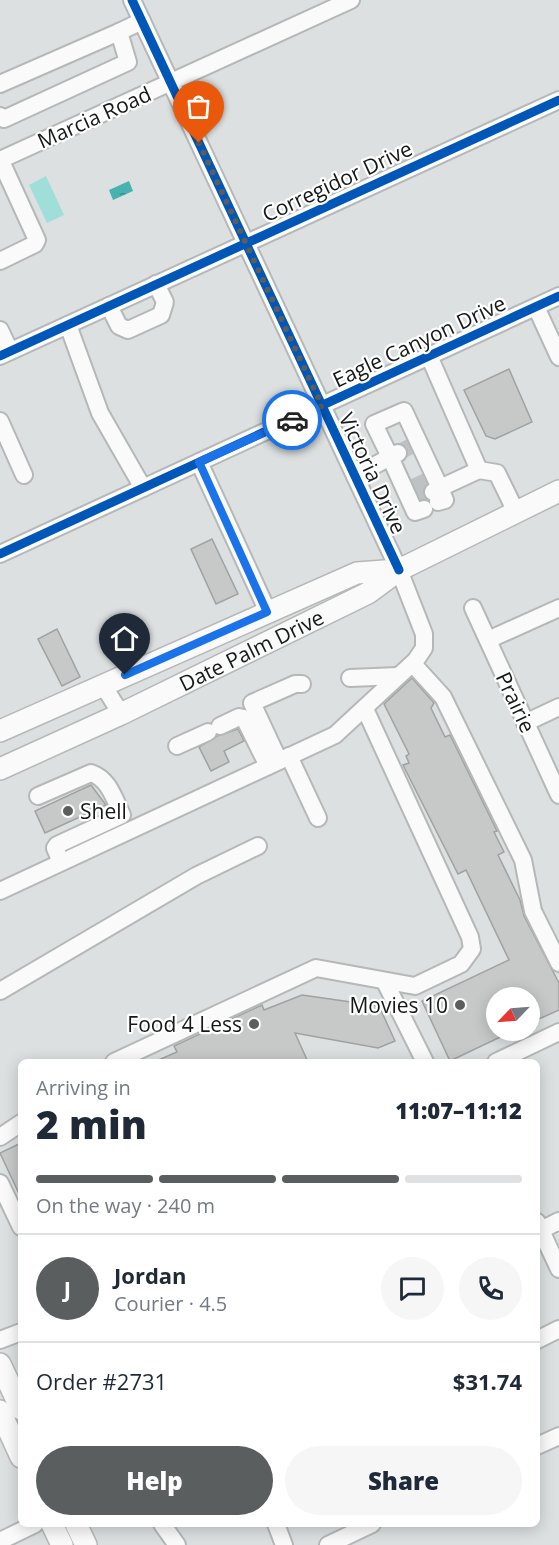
<!DOCTYPE html>
<meta charset="utf-8">
<style>
body{margin:0;font-family:"Open Sans",sans-serif;background:#f6f6f7;color:#1f2937;height:100vh;display:flex;flex-direction:column;font-size:22px;white-space:nowrap}
*{box-sizing:border-box;margin:0}
p{font-size:20px;color:#747a83}
.icon{flex:none;width:33px;height:33px;fill:none;stroke:currentColor;stroke-width:2;stroke-linecap:round;stroke-linejoin:round}
.map{position:relative;flex:1;overflow:hidden}
.side{position:absolute;left:18px;top:1059px;width:522px;height:468px;display:flex;flex-direction:column;background:#fff;border-radius:9px;box-shadow:0 3px 15px #0003}
.side>*{flex:none}
.needle{width:39px;rotate:245deg}
.buttons{position:absolute;left:486px;top:987px;display:grid;gap:12px}
.buttons a{display:grid;place-items:center;width:54px;height:54px;border-radius:50%;background:#fff;box-shadow:0 3px 15px #0003;font-size:30px}
.pin{position:absolute;display:grid;place-items:center;width:51px;height:51px;color:#fff;margin:-62px -26px;border-radius:50% 50% 50% 0;rotate:-45deg;box-shadow:0 0 6px #0007}
.pin .icon{rotate:45deg}
.courier{position:absolute;display:grid;place-items:center;width:60px;height:60px;margin:-30px;border:4px solid #1a73e8;border-radius:50%;background:#fff;color:#222;box-shadow:0 2px 8px #0007}
.overview em{font-style:normal;font-weight:800}
.overview div{display:flex;flex-direction:column-reverse}
.overview{display:flex;align-items:center;justify-content:space-between;height:102px;padding:0 18px}
h1{font-size:39px;font-weight:800;line-height:45px}
.bar{display:grid;grid-template-columns:repeat(4,1fr);gap:9px 6px;align-content:center;height:72px;padding:0 18px}
.bar i{height:8px;border-radius:4px;background:#e0e1e3}
.bar .selected{background:#5b5e5e}
.bar p{grid-column:span 4}
.line{display:flex;align-items:center;gap:15px;padding:0 18px;border-top:2px solid #e0e1e3}
.line div{flex:1}
.round{display:grid;place-items:center;flex:none;width:63px;height:63px;border-radius:32px;background:#f6f6f7}
.button{display:flex;gap:12px;margin-top:auto;padding:12px 18px}
.button a{flex:1;height:69px;border-radius:36px;background:#5b5e5e;color:#fff;font-size:24px;font-weight:800;line-height:69px;text-align:center}
.button a+a{background:#f6f6f7;color:#1f2937}
.map>svg:first-child{display:block}
.green{fill:#a0deda}
.water{fill:url(#water-ripples)}
.building{fill:#c7c9c9;stroke:#a0a2a2;stroke-width:1.5}
.lines{fill:none;stroke-linecap:round;stroke-linejoin:round}
.minor-tunnel{stroke:#bec2c2;stroke-width:16;stroke-dasharray:16 8;stroke-linecap:butt}
.minor-casing{stroke:#b6b8b8;stroke-width:20}
.major-casing{stroke:#b6b8b8;stroke-width:24}
.minor{stroke:#fafafa;stroke-width:16}
.major{stroke:#fafafa;stroke-width:21}
.cycleway-casing{stroke:#fff;stroke-width:13}
.cycleway{stroke:#0057b8;stroke-width:9}
.done{stroke:#5b5e5e;stroke-width:6;stroke-dasharray:0 10.8}
.route{stroke:#1a73e8;stroke-width:8}
.poi-dot{fill:#5b5e5e;stroke:#fff;stroke-width:2}
.labels{text-anchor:middle;dominant-baseline:central;stroke-width:4.5;stroke-linejoin:round;paint-order:stroke}
.street-label{font-size:21px;fill:#161818;stroke:#fff}
.poi-label{font-size:21px;fill:#161818;stroke:#fff;text-anchor:end}
</style>
<div class="map">
<svg width="559" height="1545" viewBox="0 0 559 1545">
<defs>
<pattern id="water-ripples" width="26" height="14" patternUnits="userSpaceOnUse" patternTransform="scale(1.5)"><rect width="26" height="14" fill="#47b2af"/><path d="M2 4q2-2 4 0t4 0M15 11q2-2 4 0t4 0" fill="none" stroke="#3a908d"/></pattern>
</defs>
<rect width="100%" height="100%" fill="#dce0e0"/>
<polygon class="green" points="46,176 64,215 47,223 29,185"/>
<polygon class="water" points="129,181 133,191 113,200 109,190"/>
<g class="building">
<polygon points="509,369 532,422 495,439 486,436 464,390"/>
<polygon points="212,539 238,594 216,604 191,549"/>
<polygon points="57,629 80,677 62,686 38,639"/>
<polygon points="412,678 434,703 431,708 445,737 450,735 497,831 494,832 504,852 498,855 520,900 524,916 559,983 559,1010 530,1023 530,998 496,998 496,1030 515,1030 450,1061 422,1001 509,960 466,870 458,874 403,765 409,763 406,756 409,754 384,704"/>
<polygon points="238,729 244,741 224,751 229,762 211,771 199,747 217,736"/>
<polygon points="91,785 106,805 45,833 35,811"/>
<polygon points="302,995 379,1006 395,1041 378,1048 295,1033 308,1062 154,1062 177,1052 174,1046 262,1005 264,1010"/>
<polygon points="21,1143 21,1198 0,1153"/>
</g>
<g class="lines">
<g class="minor-tunnel">
<polyline points="398,453 411,446"/>
<polyline points="413,487 428,480"/>
<polyline points="419,499 433,492"/>
</g>
<defs>
<g id="minor">
<polyline points="0,84 119,32"/>
<polyline points="0,116 4,119 128,62 119,32 142,21"/>
<polyline points="0,159 37,240 35,244 0,261"/>
<polyline points="0,160 351,0"/>
<polyline points="109,306 119,326 128,330 161,315 165,302 156,284"/>
<polyline points="536,307 559,357"/>
<polyline points="68,325 100,413 143,488"/>
<polyline points="0,330 10,351"/>
<polyline points="0,356 559,100"/>
<polyline points="429,356 479,470 497,473 516,512"/>
<polyline points="0,421 24,475"/>
<polyline points="398,453 390,457 415,512 424,509"/>
<polyline points="199,462 268,612"/>
<polyline points="355,476 390,457 374,424 404,411 440,488 479,470"/>
<polyline points="433,492 440,488 445,500 438,502"/>
<polyline points="0,554 559,296"/>
<polyline points="473,608 559,795"/>
<polyline points="488,640 559,608"/>
<polyline points="413,664 443,697 523,860 533,911 559,963"/>
<polyline points="350,678 398,676"/>
<polyline points="103,685 121,714"/>
<polyline points="525,723 559,707"/>
<polyline points="220,726 239,717 244,718 268,766"/>
<polyline points="177,746 208,732"/>
<polyline points="289,756 318,818"/>
<polyline points="279,761 252,703 295,684 302,684"/>
<path d="M 38,796 L 91,773 C 109,779 114,798 122,815 L 57,845 L 55,848 L 61,862"/>
<polyline points="0,891 335,735 416,660 424,648 424,634 399,570 132,0"/>
<polyline points="385,982 425,1062"/>
<polyline points="0,991 196,876 258,846"/>
<polyline points="114,1062 316,968 415,986 461,964 472,949 470,937 365,709"/>
<polyline points="496,1062 559,1032"/>
<polyline points="0,1137 21,1123"/>
<polyline points="0,1183 21,1227"/>
<polyline points="537,1222 559,1269"/>
<polyline points="537,1232 559,1221"/>
<polyline points="0,1340 21,1332"/>
<polyline points="537,1340 559,1329"/>
<polyline points="537,1446 559,1436"/>
<polyline points="162,1524 177,1545"/>
<polyline points="276,1524 284,1545"/>
<polyline points="0,1541 35,1524"/>
<polyline points="328,1545 372,1524"/>
</g>
<g id="major">
<polyline points="0,731 357,573 398,570"/>
<path id="s1" d="M 0,769 L 121,714 L 368,593 L 399,570 L 559,491"/>
<polyline points="0,1364 21,1409"/>
<polyline points="0,1411 21,1457"/>
<polyline points="52,1524 62,1545"/>
<polyline points="76,1524 86,1545"/>
</g>
</defs>
<use href="#minor" class="minor-casing"/>
<use href="#major" class="major-casing"/>
<use href="#minor" class="minor"/>
<use href="#major" class="major"/>
<defs>
<g id="cycleway">
<polyline points="132,0 399,570"/>
<polyline points="0,356 559,100"/>
<polyline points="0,554 559,296"/>
</g>
</defs>
<use href="#cycleway" class="cycleway-casing"/>
<use href="#cycleway" class="cycleway"/>
</g>
<g class="lines">
<polyline class="done" points="199,143 322,406 292,420"/>
<polyline class="route" points="125,675 267,612 199,462 292,420"/>
</g>
<g class="poi-dot">
<circle cx="68" cy="811" r="6"/>
<circle cx="460" cy="1005" r="6"/>
<circle cx="254" cy="1024" r="6"/>
</g>
<g class="labels">
<g class="street-label">
<text transform="translate(94 117) rotate(-24)">Marcia Road</text>
<text transform="translate(337 181) rotate(-25)">Corregidor Drive</text>
<text transform="translate(419 341) rotate(-25)">Eagle Canyon Drive</text>
<text transform="translate(373 473) rotate(65)">Victoria Drive</text>
<text stroke="none"><textPath href="#s1" startOffset="278">Date Palm Drive</textPath></text>
<text transform="translate(516 702) rotate(65)">Prairie</text>
</g>
<g class="poi-label">
<text x="80" y="811" text-anchor="start">Shell</text>
<text x="448" y="1005">Movies 10</text>
<text x="242" y="1024">Food 4 Less</text>
</g>
</g>
</svg>
<div class="buttons">
<a><svg class="needle" viewBox="-14 -14 28 28"><path d="M0-13l5 13h-10z" fill="#e53935"/><path d="M0 13l5-13h-10z" fill="#747a83"/></svg></a>
</div>
<div class="pin" style="left:199px;top:143px;background:#ea580c"><svg class="icon" aria-label="bag" viewBox="0 0 24 24"><path d="M5 8h14l-1 12H6zM9 8a3 3 0 0 1 6 0"/></svg></div>
<div class="pin" style="left:125px;top:675px;background:#1f2937"><svg class="icon" aria-label="home" viewBox="0 0 24 24"><path d="M3 11l9-7 9 7M6 9v11h12V9"/></svg></div>
<div class="courier" style="left:292px;top:420px"><svg class="icon" aria-label="car" viewBox="0 0 24 24"><path d="M5 17H2v-5l4-1 3-4h7l3 4 3 1v5h-3M9 17h6M6 11h13"/><circle cx="7" cy="17" r="2"/><circle cx="17" cy="17" r="2"/></svg></div>
<section class="side">
<div class="overview"><div><h1>2 min</h1><p>Arriving in</p></div><em>11:07–11:12</em></div>
<div class="bar"><i class="selected"></i><i class="selected"></i><i class="selected"></i><i></i><p>On the way · 240 m</p></div>
<div class="line" style="height:108px"><b class="round" style="background:#5b5e5e;color:#fff">J</b><div><b>Jordan</b><p>Courier · 4.5</p></div><a class="round"><svg class="icon" aria-label="chat" viewBox="0 0 24 24"><path d="M4 5h16v11H9l-5 4z"/></svg></a><a class="round"><svg class="icon" aria-label="phone" viewBox="0 0 24 24"><path d="M5 4h4l2 5-3 2q2 4 5 5l2-3 5 2v4C11 20 4 13 5 4z"/></svg></a></div>
<div class="line" style="height:78px"><div>Order #2731</div><b>$31.74</b></div>
<div class="button"><a>Help</a><a>Share</a></div>
</section>
</div>
